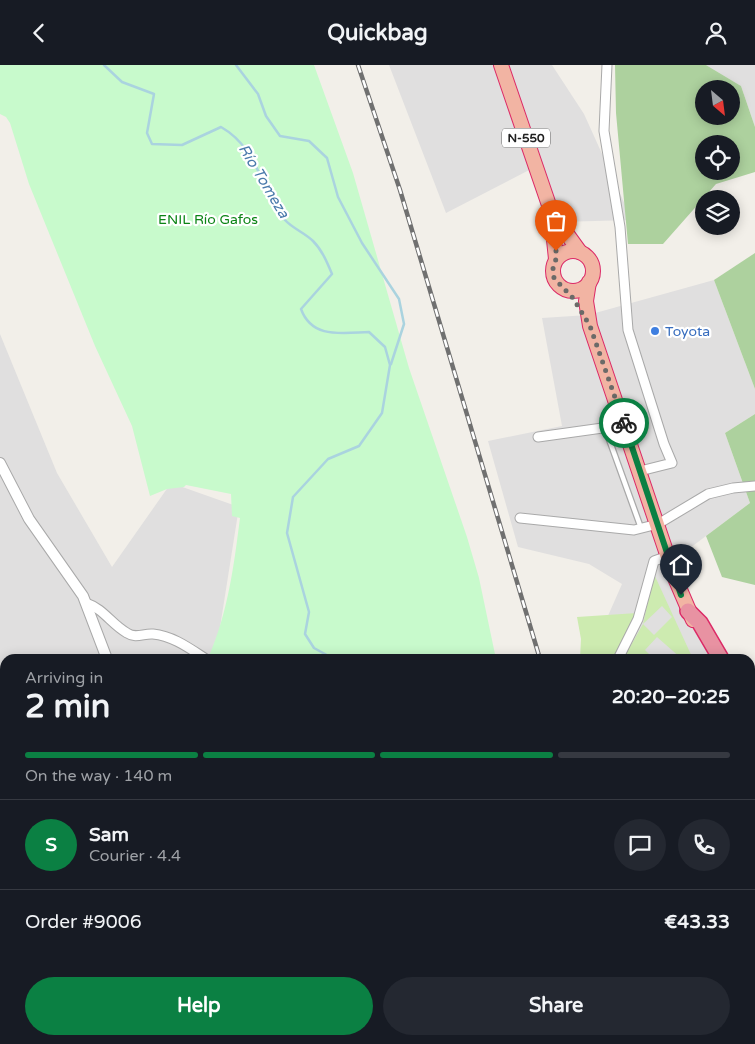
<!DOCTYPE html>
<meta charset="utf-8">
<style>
body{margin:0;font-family:"Varela Round",sans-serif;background:#242831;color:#f1f3f6;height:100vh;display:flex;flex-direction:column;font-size:19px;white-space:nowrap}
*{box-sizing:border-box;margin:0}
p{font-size:16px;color:#9ea1a6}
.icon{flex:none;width:28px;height:28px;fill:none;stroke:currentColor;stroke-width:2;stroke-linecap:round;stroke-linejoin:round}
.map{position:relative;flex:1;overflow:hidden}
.details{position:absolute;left:0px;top:589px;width:755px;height:391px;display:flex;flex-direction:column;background:#171b24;border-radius:15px 15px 0 0;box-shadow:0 2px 12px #0003}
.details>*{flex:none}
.needle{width:32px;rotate:152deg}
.fabs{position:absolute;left:695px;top:15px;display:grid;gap:10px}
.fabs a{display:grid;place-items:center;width:45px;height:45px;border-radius:50%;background:#171b24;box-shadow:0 2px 12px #0003;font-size:25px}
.pin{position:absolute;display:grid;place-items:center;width:42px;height:42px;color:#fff;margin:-51px -21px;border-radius:50% 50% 50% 0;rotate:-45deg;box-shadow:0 0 5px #0007}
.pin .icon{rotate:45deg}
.courier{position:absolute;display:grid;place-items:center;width:50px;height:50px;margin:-25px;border:4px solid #0b8043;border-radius:50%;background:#fff;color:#222;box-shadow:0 1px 6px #0007}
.summary em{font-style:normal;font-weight:700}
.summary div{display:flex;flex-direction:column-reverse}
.summary{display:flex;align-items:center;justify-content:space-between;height:85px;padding:0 25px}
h1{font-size:32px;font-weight:700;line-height:38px}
.bar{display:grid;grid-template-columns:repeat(4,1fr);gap:8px 5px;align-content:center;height:60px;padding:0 25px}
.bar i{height:6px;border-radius:4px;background:#363941}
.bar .current{background:#0b8043}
.bar p{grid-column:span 4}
.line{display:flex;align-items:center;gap:12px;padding:0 25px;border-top:1px solid #363941}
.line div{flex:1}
.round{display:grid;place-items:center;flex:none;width:52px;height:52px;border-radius:26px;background:#242831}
.action{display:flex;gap:10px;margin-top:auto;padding:10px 25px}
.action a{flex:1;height:58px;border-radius:30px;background:#0b8043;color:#fff;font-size:20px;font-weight:700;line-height:58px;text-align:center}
.action a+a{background:#242831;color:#f1f3f6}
header{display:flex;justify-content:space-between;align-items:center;height:65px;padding:0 25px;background:#171b24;font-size:22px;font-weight:700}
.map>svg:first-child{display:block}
.residential{fill:#e0dfdf}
.grass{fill:#cdebb0;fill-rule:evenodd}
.forest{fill:#add19e;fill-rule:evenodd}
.park{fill:#c8facc}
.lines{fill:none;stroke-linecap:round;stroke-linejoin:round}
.stream{stroke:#aad3df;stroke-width:2.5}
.river{stroke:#aad3df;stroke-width:15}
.service-casing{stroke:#a9a9a9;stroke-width:7}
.minor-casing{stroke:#a9a9a9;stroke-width:11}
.tertiary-casing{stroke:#a9a9a9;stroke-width:12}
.primary-casing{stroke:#a06b00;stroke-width:16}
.trunk-casing{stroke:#dc2a67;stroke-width:16}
.motorway-casing{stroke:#dc2a67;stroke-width:18}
.service{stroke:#fff;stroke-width:4.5}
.minor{stroke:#fff;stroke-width:9}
.tertiary{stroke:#fff;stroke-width:10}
.primary{stroke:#fcd6a4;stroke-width:14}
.trunk{stroke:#f2b4a3;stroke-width:14}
.motorway{stroke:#e892a2;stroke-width:15}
.rail-casing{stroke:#707070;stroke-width:4.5}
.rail{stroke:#fff;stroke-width:2.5;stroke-dasharray:8;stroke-linecap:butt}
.done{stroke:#6b6a68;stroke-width:5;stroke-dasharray:0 9}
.route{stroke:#0b8043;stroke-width:6}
.shop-dot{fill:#3f7fe0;stroke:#fff;stroke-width:2}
.labels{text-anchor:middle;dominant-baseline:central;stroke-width:4.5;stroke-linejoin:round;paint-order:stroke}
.shield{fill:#fff;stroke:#646464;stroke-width:1}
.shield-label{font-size:12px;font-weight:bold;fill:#222}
.park-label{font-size:14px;fill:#0c8416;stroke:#fff}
.shop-label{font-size:14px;fill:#366cbe;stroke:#fff;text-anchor:start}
.water-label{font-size:15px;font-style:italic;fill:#4a7aab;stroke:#fff}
</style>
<header><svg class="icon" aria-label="back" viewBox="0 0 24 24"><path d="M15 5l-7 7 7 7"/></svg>Quickbag<svg class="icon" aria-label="person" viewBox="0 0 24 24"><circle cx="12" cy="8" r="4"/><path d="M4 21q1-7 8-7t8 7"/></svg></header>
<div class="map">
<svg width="755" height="979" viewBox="0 0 755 979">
<rect width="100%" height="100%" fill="#f2efe9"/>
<g class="residential">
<polygon points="389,0 552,0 584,49 632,155 558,157 535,102 446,148"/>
<polygon points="706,0 755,0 755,62 741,21"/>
<polygon points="714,215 755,324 755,349 725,368 750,438 670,498 711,594 578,594 596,578 622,519 589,499 518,482 488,376 562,361 542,253 588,250"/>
<polygon points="0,269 57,408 112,502 171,418 239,442 215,594 5,594 5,667 0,668"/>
<polygon points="100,975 446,975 447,979 96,979"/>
</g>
<g class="grass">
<path d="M 654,509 L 693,594 L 682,594 L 657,572 L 645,585 L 651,591 L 649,594 L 623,594 L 643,559 ZM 662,541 L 672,552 L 654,570 L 643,559 Z"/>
<polygon points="637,548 616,594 580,594 581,574 577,552"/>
<polygon points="755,752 755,839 750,832 750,755"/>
</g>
<g class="forest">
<path d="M 615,0 L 706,0 L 741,21 L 755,62 L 755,107 L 716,119 L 663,179 L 628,179 L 616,48 ZM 704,24 L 731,24 L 731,51 L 704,51 ZM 704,79 L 731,79 L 731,106 L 704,106 Z"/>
<polygon points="755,188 755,324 714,215"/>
<polygon points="755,349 755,520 722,512 706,471 750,438 725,368"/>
<polygon points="750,870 755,875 755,979 450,979 447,975 750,975"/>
</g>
<g class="park">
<path d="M 0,0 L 314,0 L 353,108 L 409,303 L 467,472 L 479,513 L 496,594 L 219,594 L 209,591 C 228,547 234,500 240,453 L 232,451 L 231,429 L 186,420 L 184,422 L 167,424 L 150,431 L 132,361 L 95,281 L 29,119 L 10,58 L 6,52 L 0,49 Z"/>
<polygon points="445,975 656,975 658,979 448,979"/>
</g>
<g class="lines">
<g class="stream">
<path d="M 104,0 L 122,17 L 154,29 L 147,68 L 152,79 L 182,80 L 221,62 C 258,83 260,123 285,155 C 292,163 305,168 313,176 C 322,185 327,197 332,209 L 301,244 C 312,274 341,268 369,267 L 385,282 L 390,300 L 382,348 L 359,381 L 328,394 L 293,432 L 287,468 L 309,547 L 305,569 L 314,583 L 334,594"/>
<polyline points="236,0 258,29 266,51 280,71 309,76 327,93 338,132 362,178 399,234 404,259 391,299"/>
<polyline points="0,936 5,929"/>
</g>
<g class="river">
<polyline points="522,975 525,979"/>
<polyline points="631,975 641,979"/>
<polyline points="605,979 615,975"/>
</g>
<defs>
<polyline id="service" points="605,363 641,463"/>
<g id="minor">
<polyline points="607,0 604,66 620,162 628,265 664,379 672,398 640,406"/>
<polyline points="538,372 624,360"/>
<polyline points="520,453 634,465 658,459 708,429 733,423 755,421"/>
<path d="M 86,538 C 104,544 111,559 127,568 C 136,574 144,568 153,569 C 173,571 189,583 206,594"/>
<polyline points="618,594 638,554 654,496 668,491"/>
</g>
<polyline id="tertiary" points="0,398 29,454 83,531 107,594"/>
<g id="primary">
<polyline points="750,728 755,726"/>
<polyline points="750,744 755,741"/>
<polyline points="750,845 755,853"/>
<polyline points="353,979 356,975"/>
<polyline points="368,979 374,975"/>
</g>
<g id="trunk">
<polyline points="501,0 551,146 556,194"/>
<polyline points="554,151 580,187"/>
<circle cx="573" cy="206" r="20"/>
<polyline points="589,217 586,236 590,261 675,513 693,555"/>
<polyline points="750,630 755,634"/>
<polyline points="750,689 755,687"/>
<polyline points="750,703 755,710"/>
</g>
<g id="motorway">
<polyline points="688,546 700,558 721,594"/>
<polyline points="750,618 755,620"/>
</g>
</defs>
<use href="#service" class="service-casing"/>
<use href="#minor" class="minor-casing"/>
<use href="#tertiary" class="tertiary-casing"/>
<use href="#primary" class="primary-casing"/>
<use href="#trunk" class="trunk-casing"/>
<use href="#motorway" class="motorway-casing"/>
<use href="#service" class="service"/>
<use href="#minor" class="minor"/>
<use href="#tertiary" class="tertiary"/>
<use href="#primary" class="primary"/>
<use href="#trunk" class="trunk"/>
<use href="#motorway" class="motorway"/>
<defs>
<g id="rail">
<polyline points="358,0 400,125 540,594"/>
<polyline points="663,975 664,979"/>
<polyline points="675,975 677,979"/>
</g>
</defs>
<use href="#rail" class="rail-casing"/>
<use href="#rail" class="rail"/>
</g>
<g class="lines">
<polyline class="done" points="556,186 556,194 553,203 554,213 573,233 590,261 624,358"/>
<polyline class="route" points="624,358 681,530"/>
</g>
<circle class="shop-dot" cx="655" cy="266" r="5"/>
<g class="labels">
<rect class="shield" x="502" y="63.5" width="48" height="19" rx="4"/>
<g class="shield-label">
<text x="526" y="73">N-550</text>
</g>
<g class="park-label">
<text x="208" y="154">ENIL Río Gafos</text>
</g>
<g class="shop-label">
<text x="665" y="266">Toyota</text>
</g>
<g class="water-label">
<text transform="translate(264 116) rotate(59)">Río Tomeza</text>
</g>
</g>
</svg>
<div class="fabs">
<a><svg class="needle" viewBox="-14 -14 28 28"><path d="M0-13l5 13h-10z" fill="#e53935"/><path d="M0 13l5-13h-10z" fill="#9ea1a6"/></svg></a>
<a><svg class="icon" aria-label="locate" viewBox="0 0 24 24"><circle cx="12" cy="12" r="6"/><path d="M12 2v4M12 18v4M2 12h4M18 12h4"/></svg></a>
<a><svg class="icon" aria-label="layers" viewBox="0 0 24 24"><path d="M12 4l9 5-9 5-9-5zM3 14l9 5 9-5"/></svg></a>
</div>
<div class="pin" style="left:556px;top:186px;background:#ea580c"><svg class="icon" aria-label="bag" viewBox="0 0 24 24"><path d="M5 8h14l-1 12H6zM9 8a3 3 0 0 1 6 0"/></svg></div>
<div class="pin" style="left:681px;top:530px;background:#1f2937"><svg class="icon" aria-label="home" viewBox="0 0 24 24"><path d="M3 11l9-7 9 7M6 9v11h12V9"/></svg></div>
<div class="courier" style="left:624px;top:358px"><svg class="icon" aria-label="bike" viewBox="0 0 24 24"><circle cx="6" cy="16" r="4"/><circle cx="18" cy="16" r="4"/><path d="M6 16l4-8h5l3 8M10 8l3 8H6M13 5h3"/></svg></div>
<section class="details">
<div class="summary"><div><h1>2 min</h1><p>Arriving in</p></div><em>20:20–20:25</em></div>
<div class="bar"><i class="current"></i><i class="current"></i><i class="current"></i><i></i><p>On the way · 140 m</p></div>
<div class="line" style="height:90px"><b class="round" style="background:#0b8043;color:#fff">S</b><div><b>Sam</b><p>Courier · 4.4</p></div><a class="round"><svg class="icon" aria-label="chat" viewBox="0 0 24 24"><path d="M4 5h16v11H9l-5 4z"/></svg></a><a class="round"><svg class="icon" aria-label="phone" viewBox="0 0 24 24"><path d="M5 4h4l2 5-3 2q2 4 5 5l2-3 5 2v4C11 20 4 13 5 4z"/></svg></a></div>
<div class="line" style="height:65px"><div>Order #9006</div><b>€43.33</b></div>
<div class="action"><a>Help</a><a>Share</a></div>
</section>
</div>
